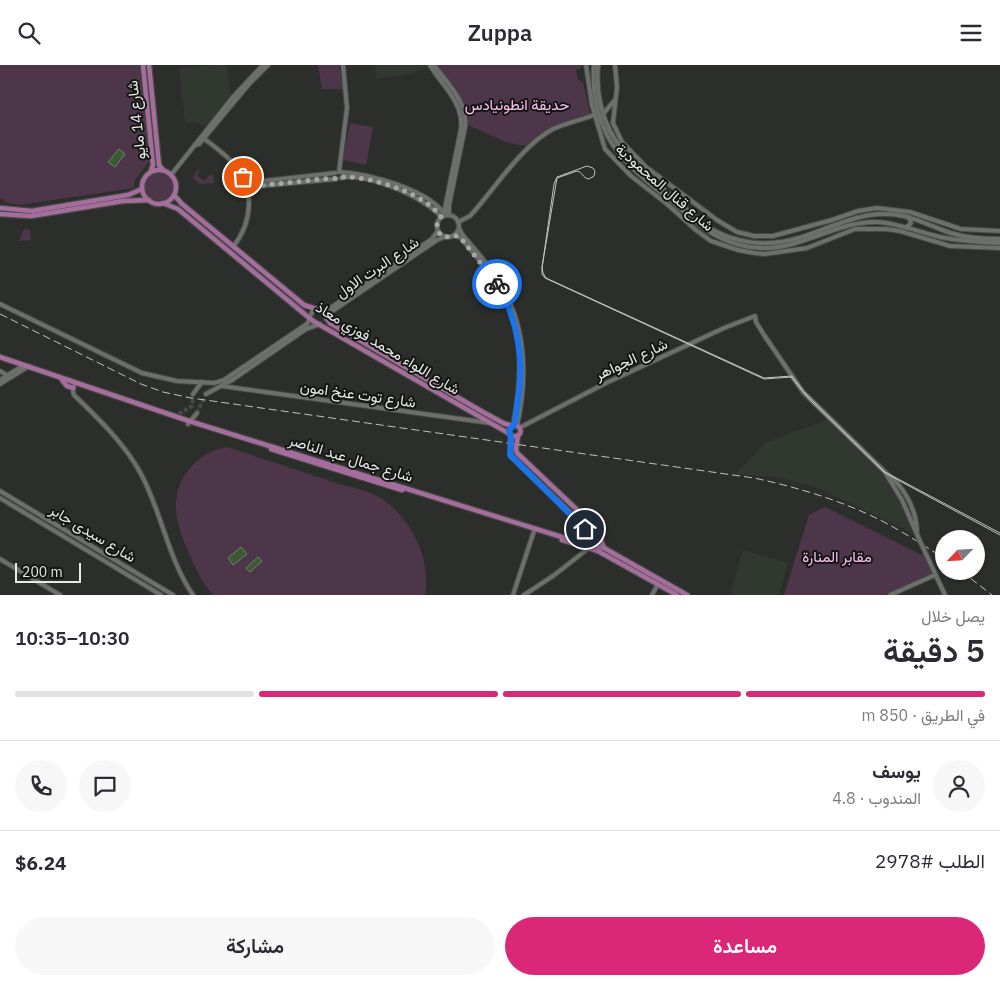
<!DOCTYPE html>
<html lang="ar">
<meta charset="utf-8">
<style>
body{margin:0;font-family:"IBM Plex Sans",Vazirmatn,sans-serif;background:#f7f7f7;color:#2b2b33;direction:rtl;height:100vh;display:flex;flex-direction:column;font-size:19px;white-space:nowrap}
*{box-sizing:border-box;margin:0}
p{font-size:16px;color:#7c7c81}
.icon{flex:none;width:28px;height:28px;fill:none;stroke:currentColor;stroke-width:2;stroke-linecap:round;stroke-linejoin:round}
.map{position:relative;height:530px;overflow:hidden;direction:ltr}
.sheet{display:flex;flex-direction:column;background:#fff;flex:1}
.sheet>*{flex:none}
.needle{width:32px;rotate:245deg}
.controls{position:absolute;left:935px;top:465px;display:grid;gap:10px}
.controls a{display:grid;place-items:center;width:50px;height:50px;border-radius:50%;background:#fff;box-shadow:0 1px 4px #0004;font-size:25px}
.scale{position:absolute;left:15px;bottom:12px;width:66px;box-sizing:border-box;padding-left:5px;border:2px solid #e7eae7;border-top:0;font-size:14px;line-height:18px;white-space:nowrap;color:#e7eae7;-webkit-text-stroke:4px #141614;paint-order:stroke}
.pin{position:absolute;display:grid;place-items:center;width:42px;height:42px;color:#fff;margin:-21px;border:2px solid #fff;border-radius:50%;box-shadow:0 1px 5px #0007}
.courier{position:absolute;display:grid;place-items:center;width:50px;height:50px;margin:-25px;border:4px solid #1a73e8;border-radius:50%;background:#fff;color:#222;box-shadow:0 1px 6px #0007}
.head em{font-style:normal;font-weight:600}
.head div{display:flex;flex-direction:column-reverse}
.head{display:flex;align-items:center;justify-content:space-between;height:85px;padding:0 15px}
h1{font-size:32px;font-weight:600;line-height:38px}
.bar{display:grid;grid-template-columns:repeat(4,1fr);gap:8px 5px;align-content:center;height:60px;padding:0 15px}
.bar i{height:6px;border-radius:4px;background:#e1e1e2}
.bar .on{background:#db2777}
.bar p{grid-column:span 4}
.line{display:flex;align-items:center;gap:12px;padding:0 15px;border-top:1px solid #e1e1e2}
.line div{flex:1}
.round{display:grid;place-items:center;flex:none;width:52px;height:52px;border-radius:26px;background:#f7f7f7}
.action{display:flex;gap:10px;margin-top:auto;padding:10px 15px}
.action a{flex:1;height:58px;border-radius:30px;background:#db2777;color:#fff;font-size:20px;font-weight:600;line-height:58px;text-align:center}
.action a+a{background:#f7f7f7;color:#2b2b33}
header{display:flex;justify-content:space-between;align-items:center;height:65px;padding:0 15px;background:#fff;font-size:22px;font-weight:600}
.map>svg:first-child{display:block}
.built{fill:#31382f}
.green{fill:#4e364a}
.water{fill:#3c5834;stroke:#6f846a}
.lines{fill:none;stroke-linecap:round;stroke-linejoin:round}
.secondary-tunnel{stroke:#474a46;stroke-width:4;stroke-dasharray:4 2;stroke-linecap:butt}
.secondary-casing{stroke:#464945;stroke-width:6}
.primary-casing{stroke:#464945;stroke-width:7}
.secondary{stroke:#6c6f6b;stroke-width:4}
.primary{stroke:#a46d9c;stroke-width:4.5}
.tram{stroke:#bfc2bf;stroke-width:1}
.rail{stroke:#bfc2bf;stroke-width:1;stroke-dasharray:8 4;stroke-linecap:butt}
.secondary-bridge-casing{stroke:#464945;stroke-width:6;stroke-linecap:butt}
.secondary-bridge{stroke:#6c6f6b;stroke-width:4}
.done{stroke:#a5a8a5;stroke-width:5;stroke-dasharray:0 9}
.route{stroke:#1a73e8;stroke-width:6}
.labels{text-anchor:middle;dominant-baseline:central;stroke-width:4;stroke-linejoin:round;paint-order:stroke}
.park-label{font-size:15px;fill:#fdc0f3;stroke:#141614}
.street-label{font-size:15px;fill:#e7eae7;stroke:#141614}
</style>
<header><svg class="icon" aria-label="menu" viewBox="0 0 24 24"><path d="M4 6h16M4 12h16M4 18h16"/></svg>Zuppa<svg class="icon" aria-label="search" viewBox="0 0 24 24"><circle cx="10" cy="10" r="6"/><path d="M15 15l6 6"/></svg></header>
<div class="map">
<svg width="1000" height="530" viewBox="0 0 1000 530">
<rect width="100%" height="100%" fill="#2b2e2a"/>
<g class="built">
<polygon points="213,0 227,0 231,33 205,62 196,57 185,58 179,3"/>
<polygon points="375,0 428,0 429,3 416,6 416,8 376,14"/>
<polygon points="827,355 884,411 905,446 917,470 817,423 777,412 735,409 766,377"/>
<polygon points="743,485 788,498 779,530 730,530"/>
</g>
<g class="green">
<polygon points="0,0 140,0 150,95 135,115 134,123 20,140 5,137 0,133"/>
<polygon points="318,0 339,0 343,24 322,24"/>
<path d="M 437,0 L 582,0 L 581,3 L 576,5 L 578,15 L 583,16 L 578,17 L 583,17 L 590,49 L 554,61 L 529,80 L 519,80 L 506,77 L 468,60 C 466,35 451,19 437,0 Z"/>
<polygon points="350,58 373,62 366,100 343,95"/>
<polygon points="198,104 200,105 197,110 204,116 210,110 213,110 214,118 200,119 193,113"/>
<circle cx="159" cy="121" r="14"/>
<polygon points="24,164 30,165 31,175 19,176"/>
<path d="M 227,382 C 263,394 300,406 336,418 C 348,422 368,425 379,432 C 410,451 432,494 425,530 L 213,530 C 203,519 197,506 191,493 C 184,477 176,459 176,441 C 176,411 198,387 227,382 Z"/>
<polygon points="825,442 924,491 928,497 933,509 884,530 784,530 809,450"/>
</g>
<g class="water">
<polygon points="119,84 125,89 115,102 108,97"/>
<polygon points="241,482 247,489 233,500 228,493"/>
<polygon points="258,492 262,496 250,507 246,503"/>
</g>
<g class="lines">
<g class="secondary-tunnel">
<polyline points="197,348 206,329"/>
<polyline points="179,349 192,341 193,329"/>
</g>
<defs>
<g id="secondary">
<path d="M 430,0 C 442,21 464,37 461,64 L 445,143 L 445,150"/>
<path d="M 434,0 C 447,18 468,37 465,62 L 449,140 L 449,150"/>
<polyline points="586,0 592,40 605,84 631,111 667,139 696,165 711,176 738,185 755,188 765,189 807,183 855,164 886,164 900,166 950,181 1000,183"/>
<path d="M 594,0 C 592,24 596,48 607,70 C 623,100 651,119 676,140 C 689,151 701,163 715,170 C 730,178 746,183 762,183 C 802,184 837,156 877,157 C 898,158 919,167 940,172 C 960,176 980,177 1000,178"/>
<path d="M 598,0 C 596,23 600,46 610,66 C 625,95 652,114 675,134 C 689,146 702,159 717,167 C 733,175 751,179 769,178 C 810,177 845,148 886,149 C 910,149 929,161 951,168 C 967,173 983,174 1000,174"/>
<polyline points="615,0 617,22 613,58 622,77 646,102 717,155 737,167 754,171 773,171 832,155 858,146 877,143 910,147 961,164 1000,166"/>
<polyline points="603,49 614,36"/>
<path d="M 203,73 C 214,81 225,89 234,99 C 256,123 252,158 233,182"/>
<polyline points="195,80 199,79 249,19 268,0"/>
<polyline points="339,107 347,43 343,0"/>
<path d="M 340,107 C 369,109 428,124 445,150"/>
<polyline points="171,110 233,32 263,0"/>
<path d="M 341,113 C 364,106 427,133 441,152"/>
<polyline points="246,118 335,108"/>
<polyline points="247,122 336,114"/>
<circle cx="448" cy="161" r="11"/>
<path d="M 458,157 L 470,151 C 494,125 521,81 553,64 C 566,58 581,55 594,50"/>
<path d="M 459,163 L 462,169 C 474,184 488,198 498,215 C 526,259 528,311 517,361"/>
<polyline points="906,163 911,158 909,152"/>
<path d="M 455,170 L 461,173 C 472,187 485,200 495,215 C 525,261 523,309 513,361"/>
<path d="M 0,239 L 142,308 L 177,316 L 214,318 L 224,315 L 307,259 C 311,254 309,248 315,244"/>
<polyline points="322,246 329,244 432,174 438,166"/>
<polyline points="326,254 331,247 437,175 445,172"/>
<polyline points="0,306 8,311"/>
<polyline points="0,315 24,300"/>
<polyline points="0,319 29,301"/>
<path d="M 74,321 L 73,326 L 74,330 C 99,354 125,379 141,409 C 162,448 168,494 193,530"/>
<polyline points="222,321 490,358"/>
<polyline points="193,329 202,317"/>
<polyline points="206,329 232,315 306,264 320,259"/>
<polyline points="188,359 197,348"/>
<polyline points="519,363 604,319 724,263 755,251 756,257 764,270 803,327 885,407 902,435 919,474"/>
<path d="M 886,408 C 904,421 916,444 917,466"/>
<polyline points="0,426 173,530"/>
<polyline points="0,433 161,530"/>
<polyline points="926,489 945,530"/>
<polyline points="0,494 60,530"/>
<polyline points="513,530 534,466"/>
<polyline points="524,530 553,511 589,483"/>
<polyline points="652,530 658,519"/>
<polyline points="890,530 935,510"/>
</g>
<g id="primary">
<polyline points="143,0 153,100 151,106"/>
<polyline points="149,0 159,100 163,105"/>
<circle cx="159" cy="122" r="17"/>
<polyline points="174,130 182,139 304,240 322,246 330,258 481,346 503,358 512,361"/>
<polyline points="163,138 178,144 313,256 510,369"/>
<polyline points="0,143 32,146 128,130 142,124"/>
<polyline points="0,149 31,151 123,136 149,135"/>
<polyline points="0,292 189,356 565,473 604,483 687,530"/>
<polyline points="62,315 67,321 73,323"/>
<circle cx="515" cy="366" r="5.5"/>
<polyline points="511,370 511,391 583,460 589,470 590,481"/>
<polyline points="518,370 516,384 517,388 592,459 597,466 604,483"/>
<polyline points="271,384 402,425"/>
<polyline points="562,475 598,486 677,530"/>
</g>
</defs>
<use href="#secondary" class="secondary-casing"/>
<use href="#primary" class="primary-casing"/>
<use href="#secondary" class="secondary"/>
<use href="#primary" class="primary"/>
<path class="tram" d="M 1000,468 L 885,407 L 804,327 L 792,311 L 764,313 L 546,213 L 543,208 L 542,202 L 557,113 L 577,106 C 583,107 582,113 589,114 L 594,111 L 595,106 L 593,103 L 587,101 L 557,112 L 554,119 L 542,203 L 542,209 L 545,213 L 764,314 L 791,312 L 810,335 L 885,408 L 1000,470"/>
<g class="rail">
<path d="M 0,249 L 141,319 L 163,327 L 191,333 L 754,413 C 796,422 836,434 874,452 C 899,464 921,479 944,493"/>
<polyline points="961,506 992,530"/>
</g>
<defs>
<polyline id="secondary-bridge" points="919,474 926,489"/>
</defs>
<use href="#secondary-bridge" class="secondary-bridge-casing"/>
<use href="#secondary-bridge" class="secondary-bridge"/>
</g>
<g class="lines">
<path class="done" d="M 243,112 L 247,122 L 332,113 C 340,115 341,111 347,112 C 375,113 424,128 441,152 L 437,160 L 440,170 C 448,174 453,169 460,172 L 497,219"/>
<path class="route" d="M 497,219 C 519,256 525,299 517,341 C 516,346 516,355 514,360 C 512,362 510,363 509,366 L 511,372 L 510,390 L 585,464"/>
</g>
<g class="labels">
<g class="park-label">
<text x="517" y="39">حديقة انطونيادس</text>
<text x="837" y="491">مقابر المنارة</text>
</g>
<g class="street-label">
<text transform="translate(136 55) rotate(-96)">شارع 14 مايو</text>
<text transform="translate(665 122) rotate(41)">شارع قنال المحمودية</text>
<text transform="translate(377 202) rotate(-34)">شارع البرت الاول</text>
<text transform="translate(388 283) rotate(31)">شارع اللواء محمد فوزي معاذ</text>
<text transform="translate(631 294) rotate(-25)">شارع الجواهر</text>
<text transform="translate(358 329) rotate(8)">شارع توت عنخ امون</text>
<text transform="translate(351 393) rotate(17)">شارع جمال عبد الناصر</text>
<text transform="translate(93 468) rotate(31)">شارع سيدى جابر</text>
</g>
</g>
</svg>
<div class="controls">
<a><svg class="needle" viewBox="-14 -14 28 28"><path d="M0-13l5 13h-10z" fill="#e53935"/><path d="M0 13l5-13h-10z" fill="#7c7c81"/></svg></a>
</div>
<div class="scale">200 m</div>
<div class="pin" style="left:243px;top:112px;background:#ea580c"><svg class="icon" aria-label="bag" viewBox="0 0 24 24"><path d="M5 8h14l-1 12H6zM9 8a3 3 0 0 1 6 0"/></svg></div>
<div class="pin" style="left:585px;top:464px;background:#1f2937"><svg class="icon" aria-label="home" viewBox="0 0 24 24"><path d="M3 11l9-7 9 7M6 9v11h12V9"/></svg></div>
<div class="courier" style="left:497px;top:219px"><svg class="icon" aria-label="bike" viewBox="0 0 24 24"><circle cx="6" cy="16" r="4"/><circle cx="18" cy="16" r="4"/><path d="M6 16l4-8h5l3 8M10 8l3 8H6M13 5h3"/></svg></div>
</div>
<section class="sheet">
<div class="head"><div><h1>5 دقيقة</h1><p>يصل خلال</p></div><em>10:30–10:35</em></div>
<div class="bar"><i class="on"></i><i class="on"></i><i class="on"></i><i></i><p>في الطريق · 850 m</p></div>
<div class="line" style="height:90px"><a class="round"><svg class="icon" aria-label="person" viewBox="0 0 24 24"><circle cx="12" cy="8" r="4"/><path d="M4 21q1-7 8-7t8 7"/></svg></a><div><b>يوسف</b><p>المندوب · 4.8</p></div><a class="round"><svg class="icon" aria-label="chat" viewBox="0 0 24 24"><path d="M4 5h16v11H9l-5 4z"/></svg></a><a class="round"><svg class="icon" aria-label="phone" viewBox="0 0 24 24"><path d="M5 4h4l2 5-3 2q2 4 5 5l2-3 5 2v4C11 20 4 13 5 4z"/></svg></a></div>
<div class="line" style="height:65px"><div>الطلب #2978</div><b>$6.24</b></div>
<div class="action"><a>مساعدة</a><a>مشاركة</a></div>
</section>
